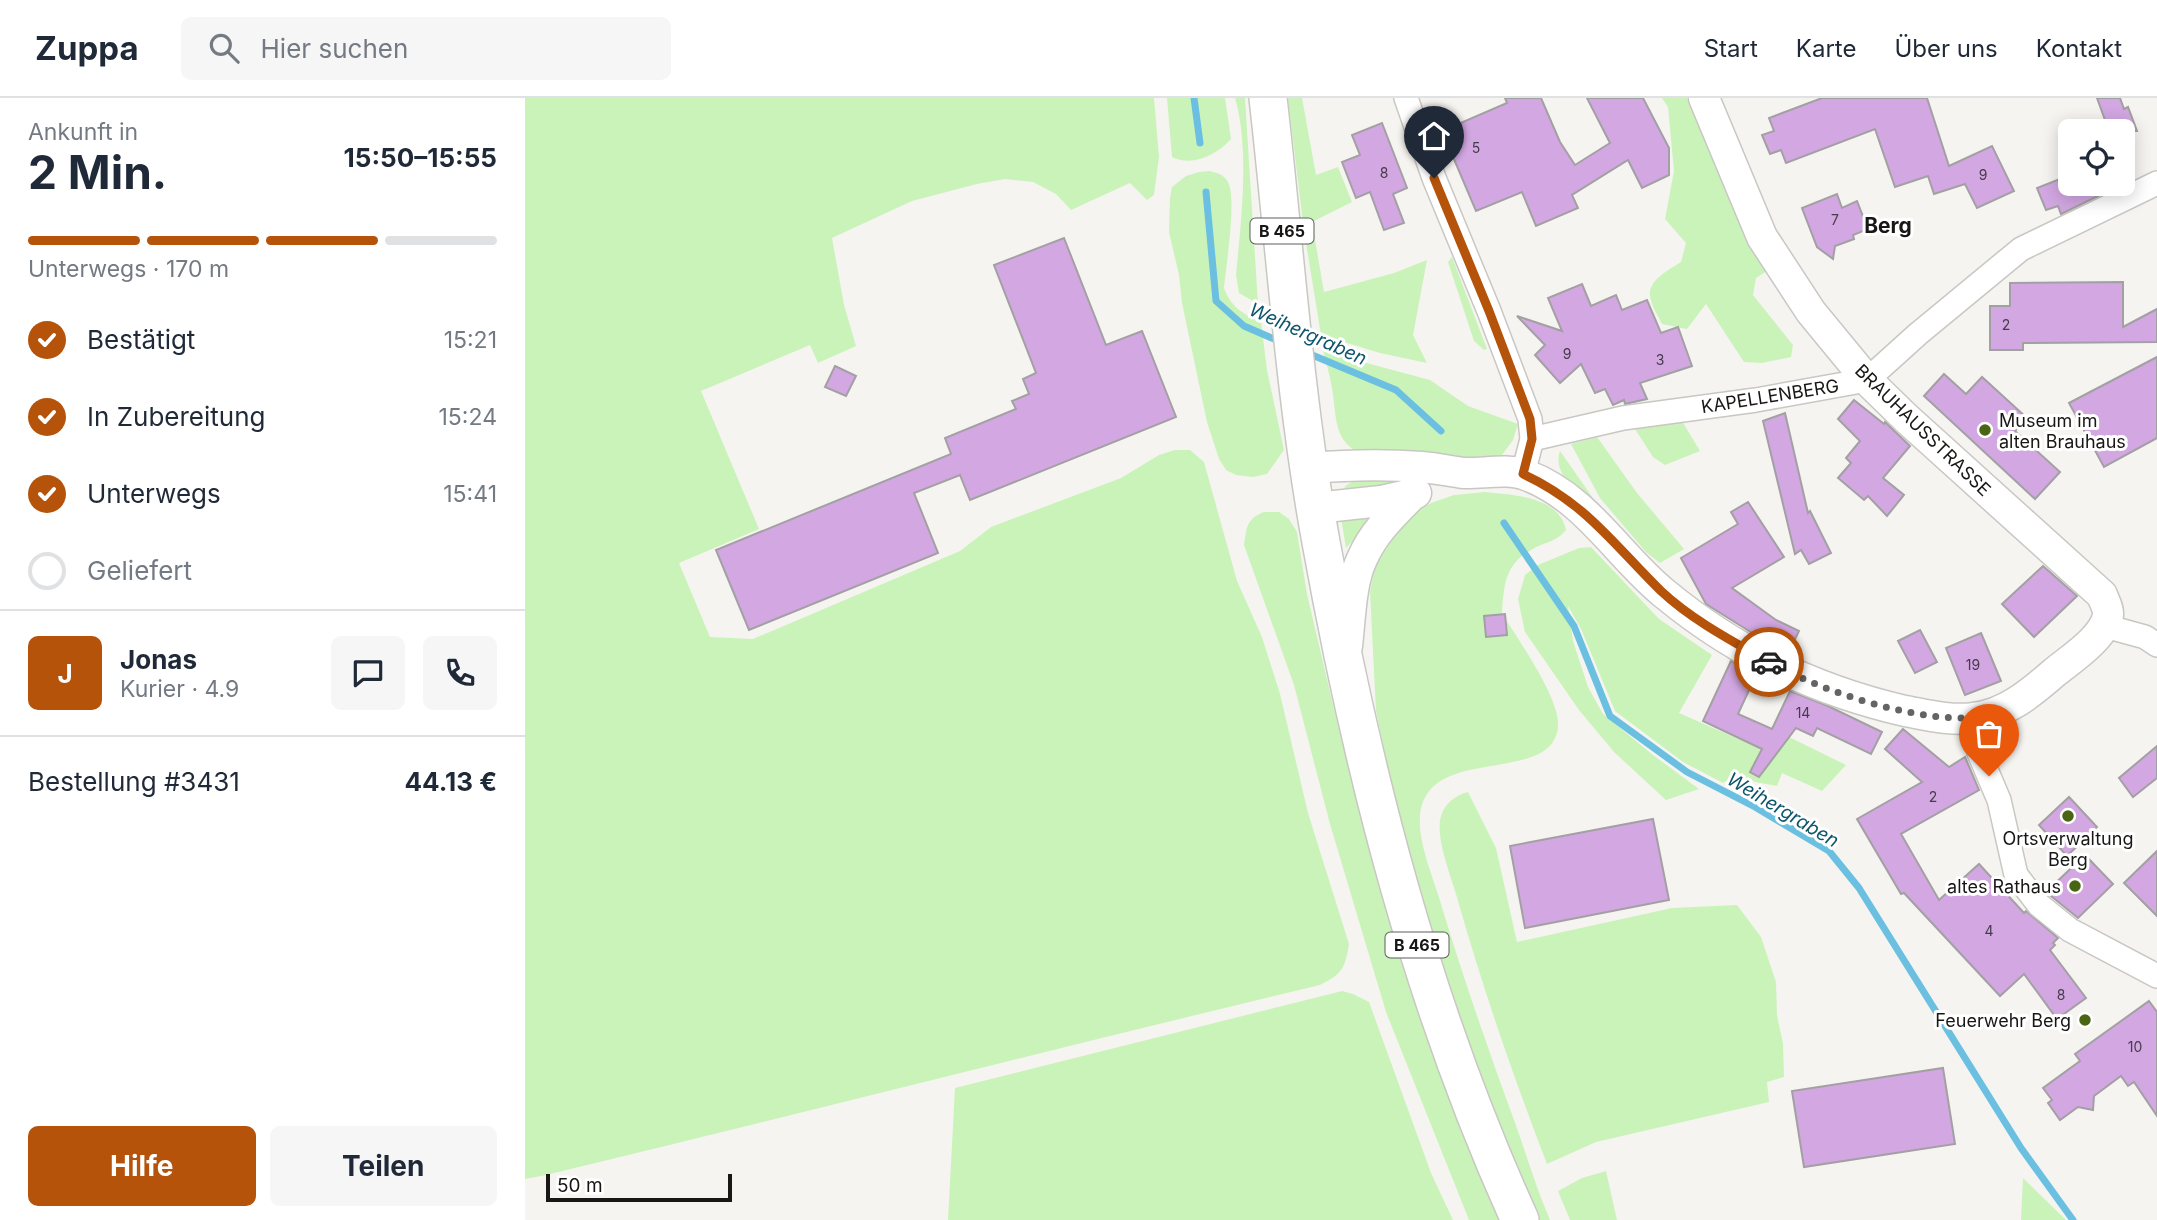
<!DOCTYPE html>
<html lang="de">
<meta charset="utf-8">
<style>
body{margin:0;font-family:Inter,sans-serif;background:#f6f6f7;color:#1f2937;height:100vh;display:flex;flex-direction:column;font-size:26px;white-space:nowrap}
*{box-sizing:border-box;margin:0}
p{font-size:23px;color:#747a83}
.icon{flex:none;width:38px;height:38px;fill:none;stroke:currentColor;stroke-width:2;stroke-linecap:round;stroke-linejoin:round}
.map{position:relative;flex:1;overflow:hidden}
.details{display:flex;flex-direction:column;background:#fff;width:525px}
.details>*{flex:none}
.fabs{position:absolute;left:1533px;top:21px;display:grid;gap:14px}
.fabs a{display:grid;place-items:center;width:77px;height:77px;border-radius:10px;background:#fff;box-shadow:0 4px 18px #0003;font-size:35px}
.scale{position:absolute;left:21px;bottom:18px;width:186px;box-sizing:border-box;padding-left:7px;border:4px solid #181716;border-top:0;font-size:19px;line-height:24px;white-space:nowrap;color:#181716;-webkit-text-stroke:5px #fff;paint-order:stroke}
.pin{position:absolute;display:grid;place-items:center;width:60px;height:60px;color:#fff;margin:-72px -30px;border-radius:50% 50% 50% 0;rotate:-45deg;box-shadow:0 0 7px #0007}
.pin .icon{rotate:45deg}
.courier{position:absolute;display:grid;place-items:center;width:70px;height:70px;margin:-35px;border:5px solid #b45309;border-radius:50%;background:#fff;color:#222;box-shadow:0 2px 9px #0007}
.overview em{font-style:normal;font-weight:700}
.overview div{display:flex;flex-direction:column-reverse}
.overview{display:flex;align-items:center;justify-content:space-between;height:119px;padding:0 28px}
h1{font-size:46px;font-weight:700;line-height:52px}
.bar{display:grid;grid-template-columns:repeat(4,1fr);gap:10px 7px;align-content:center;height:84px;padding:0 28px}
.bar i{height:9px;border-radius:5px;background:#e0e1e3}
.bar .on{background:#b45309}
.bar p{grid-column:span 4}
.line{display:flex;align-items:center;gap:18px;padding:0 28px;border-top:2px solid #e0e1e3}
.line div{flex:1}
.round{display:grid;place-items:center;flex:none;width:74px;height:74px;border-radius:10px;background:#f6f6f7}
ol{padding:0 28px;list-style:none}
li{display:flex;align-items:center;gap:21px;height:77px}
li p{margin-inline-start:auto}
li .icon{padding:7px;border-radius:50%;background:#b45309;color:#fff;stroke-width:4}
li:last-child{color:#747a83}
li i{width:38px;height:38px;border:4px solid #e0e1e3;border-radius:50%}
.primary-button{display:flex;gap:14px;margin-top:auto;padding:14px 28px}
.primary-button a{flex:1;height:80px;border-radius:10px;background:#b45309;color:#fff;font-size:28px;font-weight:700;line-height:80px;text-align:center}
.primary-button a+a{background:#f6f6f7;color:#1f2937}
header{display:flex;align-items:center;gap:42px;box-sizing:border-box;height:98px;padding:0 35px;background:#fff;border-bottom:2px solid #e0e1e3}
header strong{font-size:33px}
nav{display:flex;gap:38px;margin-inline-start:auto;font-size:24px}
.search{width:490px;height:63px;background:#f6f6f7;display:flex;align-items:center;gap:18px;box-sizing:border-box;padding:0 24px;border-radius:10px;color:#747a83;font-size:26px}
main{display:flex;flex:1;min-height:0}
.map>svg:first-child{display:block}
.green{fill:#caf3ba}
.lines{fill:none;stroke-linecap:round;stroke-linejoin:round}
.stream{stroke:#6bc0e1;stroke-width:7}
.building{fill:#d2a7e2;stroke:#a3a0a4;stroke-width:2}
.minor-casing{stroke:#c9c7c3;stroke-width:26}
.tertiary-casing{stroke:#c9c7c3;stroke-width:33}
.primary-casing{stroke:#c9c7c3;stroke-width:40}
.minor{stroke:#fff;stroke-width:23}
.tertiary{stroke:#fff;stroke-width:30}
.primary{stroke:#fff;stroke-width:37}
.done{stroke:#666462;stroke-width:7;stroke-dasharray:0 12.6}
.route{stroke:#b45309;stroke-width:9}
.poi-dot{fill:#496414;stroke:#fff;stroke-width:2.5}
.labels{text-anchor:middle;dominant-baseline:central;stroke-width:6;stroke-linejoin:round;paint-order:stroke}
.number-label{font-size:14px;fill:#463b49}
.shield{fill:#fff;stroke:#5d5d5c;stroke-width:2}
.shield-label{font-size:16px;font-weight:bold;fill:#181716}
.street-label{font-size:18px;fill:#181716;stroke:#fff}
.poi-label{font-size:18px;fill:#181716;stroke:#fff;text-anchor:end}
.water-label{font-size:19px;font-style:italic;fill:#0d556c;stroke:#fff}
.quarter-label{font-size:21px;font-weight:bold;fill:#181716;stroke:#fff}
</style>
<header>
<strong>Zuppa</strong>
<div class="search"><svg class="icon" aria-label="search" viewBox="0 0 24 24"><circle cx="10" cy="10" r="6"/><path d="M15 15l6 6"/></svg>Hier suchen</div>
<nav><a>Start</a><a>Karte</a><a>Über uns</a><a>Kontakt</a></nav>
</header>
<main>
<section class="details">
<div class="overview"><div><h1>2 Min.</h1><p>Ankunft in</p></div><em>15:50–15:55</em></div>
<div class="bar"><i class="on"></i><i class="on"></i><i class="on"></i><i></i><p>Unterwegs · 170 m</p></div>
<ol>
<li><svg class="icon" aria-label="check" viewBox="0 0 24 24"><path d="M5 12l5 5 9-10"/></svg>Bestätigt<p>15:21</p></li>
<li><svg class="icon" aria-label="check" viewBox="0 0 24 24"><path d="M5 12l5 5 9-10"/></svg>In Zubereitung<p>15:24</p></li>
<li><svg class="icon" aria-label="check" viewBox="0 0 24 24"><path d="M5 12l5 5 9-10"/></svg>Unterwegs<p>15:41</p></li>
<li><i></i>Geliefert</li>
</ol>
<div class="line" style="height:126px"><b class="round" style="background:#b45309;color:#fff">J</b><div><b>Jonas</b><p>Kurier · 4.9</p></div><a class="round"><svg class="icon" aria-label="chat" viewBox="0 0 24 24"><path d="M4 5h16v11H9l-5 4z"/></svg></a><a class="round"><svg class="icon" aria-label="phone" viewBox="0 0 24 24"><path d="M5 4h4l2 5-3 2q2 4 5 5l2-3 5 2v4C11 20 4 13 5 4z"/></svg></a></div>
<div class="line" style="height:91px"><div>Bestellung #3431</div><b>44.13 €</b></div>
<div class="primary-button"><a>Hilfe</a><a>Teilen</a></div>
</section>
<div class="map">
<svg width="1632" height="1122" viewBox="0 0 1632 1122">
<rect width="100%" height="100%" fill="#f6f4f0"/>
<g class="green">
<path d="M 0,0 L 629,0 L 634,59 L 629,97 L 622,102 L 605,85 L 546,112 L 531,96 L 508,84 L 480,81 L 452,86 L 387,103 L 307,140 L 319,207 L 331,248 L 293,265 L 285,247 L 176,293 L 234,431 L 154,465 L 185,539 L 228,541 L 435,453 L 466,429 L 596,380 L 634,357 L 650,352 L 665,352 L 679,364 L 712,483 L 737,539 L 755,596 L 783,715 L 824,846 C 820,871 817,876 795,887 C 536,949 279,1015 21,1077 L 0,1081 Z"/>
<path d="M 642,0 L 700,0 L 706,41 C 692,57 667,69 647,59 Z"/>
<path d="M 710,0 L 720,0 L 733,206 L 714,195 L 711,177 C 716,124 725,51 710,0 Z"/>
<polygon points="763,0 777,0 791,77 813,69 827,104 787,124 799,194 869,175 902,162 888,237 902,265 855,255 796,237 779,133"/>
<path d="M 1137,0 L 1162,0 L 1207,107 L 1242,173 L 1231,180 L 1228,197 L 1268,247 L 1266,259 L 1237,265 L 1219,264 L 1181,206 L 1162,231 L 1137,226 C 1133,218 1126,207 1125,198 C 1123,182 1145,171 1156,164 L 1161,145 L 1140,121 L 1149,73 L 1143,9 Z"/>
<path d="M 684,73 C 693,75 698,76 703,84 C 712,100 701,169 699,190 C 706,209 718,216 736,224 L 742,272 L 759,352 L 742,376 L 728,379 L 711,377 L 701,372 L 694,361 L 682,324 L 657,205 L 654,177 L 644,134 L 645,100 L 647,89 L 661,78 L 674,74 Z"/>
<polygon points="927,159 962,251 959,252 949,243 923,164"/>
<path d="M 797,248 L 834,263 L 905,282 L 943,308 L 993,326 L 988,342 L 977,357 L 963,359 L 844,359 C 810,347 812,327 808,297 C 806,281 801,264 797,248 Z"/>
<polygon points="1157,323 1175,353 1140,367 1128,359 1110,331"/>
<polygon points="1072,339 1112,395 1159,451 1135,465 1121,454 1075,400 1046,346"/>
<path d="M 1035,353 L 1077,413 C 1059,398 1026,379 1035,353 Z"/>
<polygon points="839,381 899,382 832,395 819,389 830,382"/>
<path d="M 960,394 C 988,397 1034,398 1041,432 C 1030,445 1021,443 1008,451 C 979,466 979,488 977,516 L 959,518 L 961,539 L 981,537 L 980,520 C 995,544 1036,603 1033,629 C 1027,689 900,644 895,719 C 893,745 909,781 916,806 C 938,879 963,951 989,1022 C 1001,1055 1011,1090 1025,1122 L 1012,1122 L 968,1021 L 905,841 L 871,712 L 851,613 L 845,494 L 852,457 L 885,418 L 906,405 L 929,397 Z"/>
<path d="M 739,414 L 754,414 L 764,421 L 772,434 L 782,496 L 809,611 L 850,769 L 979,1122 L 944,1122 L 861,914 L 805,726 L 769,587 L 719,447 C 722,429 721,421 739,414 Z"/>
<polygon points="816,420 847,421 821,450"/>
<polygon points="1066,449 1134,521 1187,557 1154,615 1250,657 1264,639 1321,667 1297,693 1257,675 1252,688 1230,684 1212,676 1198,685 1158,664 1090,613 1056,531 1043,508 1048,543 1063,589 1078,616 1128,657 1174,691 1141,702 1089,654 1054,612 1000,534 993,501 1000,477 1013,467 1054,450"/>
<path d="M 943,694 L 971,750 L 992,844 L 1147,810 L 1212,807 L 1236,839 L 1251,884 L 1252,917 L 1258,946 L 1259,979 L 1242,984 L 1244,1004 L 1071,1044 L 1022,1066 C 988,978 957,888 931,796 C 925,775 910,739 916,718 C 920,705 931,697 943,694 Z"/>
<polygon points="817,893 828,896 844,904 906,1075 928,1122 423,1122 430,990"/>
<polygon points="1081,1073 1092,1122 1045,1122 1033,1093 1057,1080"/>
<polygon points="1498,1080 1541,1122 1496,1122"/>
</g>
<g class="lines">
<g class="stream">
<polyline points="669,0 675,45"/>
<polyline points="681,94 691,203 719,228 756,244"/>
<polyline points="780,254 871,292 916,333"/>
<polyline points="979,425 1049,528 1085,618 1162,674 1230,709 1304,753 1334,790 1496,1050 1548,1122"/>
</g>
</g>
<g class="building">
<polygon points="980,0 1016,0 1035,44 1050,67 1085,45 1062,0 1118,0 1144,50 1144,77 1117,90 1103,62 1047,97 1053,110 1011,128 997,94 951,113 917,33 982,5"/>
<polygon points="1297,0 1402,0 1424,68 1467,48 1489,93 1452,110 1440,86 1409,96 1403,78 1370,89 1350,31 1261,65 1256,52 1245,56 1237,37 1249,33 1244,20"/>
<polygon points="1572,0 1595,0 1599,11 1603,9 1612,33 1584,33"/>
<polygon points="857,25 882,90 868,96 879,125 859,132 845,94 831,100 817,64 835,57 827,37"/>
<polygon points="1545,77 1545,86 1598,86 1536,116 1533,108 1521,112 1512,90"/>
<polygon points="1312,96 1317,110 1332,103 1343,131 1328,137 1329,141 1310,148 1308,161 1292,149 1277,110"/>
<polygon points="539,140 581,247 617,233 651,319 445,402 435,377 389,395 413,455 224,532 191,452 426,356 420,340 491,311 487,303 504,296 498,281 511,275 469,167"/>
<polygon points="1598,184 1598,229 1632,211 1632,244 1498,245 1498,252 1465,252 1465,208 1485,208 1485,185"/>
<polygon points="1057,186 1066,208 1091,197 1097,212 1122,202 1136,235 1153,229 1167,268 1115,285 1122,301 1100,306 1099,302 1088,307 1080,291 1070,295 1056,266 1035,285 1010,257 1020,247 992,218 1037,233 1023,200"/>
<polygon points="1632,259 1632,340 1579,369 1544,305"/>
<polygon points="310,268 331,278 321,298 300,289"/>
<polygon points="1419,276 1441,296 1457,279 1502,320 1490,333 1535,374 1510,401 1399,298"/>
<polygon points="1329,302 1359,326 1360,324 1385,348 1358,380 1379,397 1362,418 1343,398 1339,402 1313,380 1326,365 1321,360 1335,343 1313,321"/>
<polygon points="1260,315 1283,415 1285,413 1306,455 1284,466 1276,452 1270,456 1238,323"/>
<polygon points="1223,404 1259,459 1207,490 1251,522 1274,533 1264,554 1232,538 1181,506 1156,460 1213,426 1206,414"/>
<polygon points="1518,468 1552,498 1509,539 1477,506"/>
<polygon points="980,516 982,537 961,539 959,518"/>
<polygon points="1395,532 1412,564 1390,575 1373,543"/>
<polygon points="1456,535 1476,583 1440,597 1421,550"/>
<polygon points="1206,563 1231,577 1213,616 1247,631 1265,593 1303,608 1357,634 1346,656 1292,630 1288,638 1271,630 1234,679 1225,674 1237,651 1178,623"/>
<polygon points="1378,631 1424,669 1440,659 1454,692 1376,736 1414,802 1454,766 1499,815 1501,813 1533,840 1528,845 1530,847 1525,852 1561,900 1532,921 1499,876 1475,898 1379,795 1376,796 1332,721 1397,684 1360,651"/>
<polygon points="1632,648 1632,680 1608,699 1594,680"/>
<polygon points="1544,699 1572,729 1542,758 1514,727"/>
<polygon points="1128,721 1144,802 1000,830 985,748"/>
<polygon points="1632,753 1632,818 1599,785"/>
<polygon points="1560,757 1588,786 1553,820 1521,794"/>
<polygon points="1624,903 1632,914 1632,1018 1609,984 1603,988 1596,978 1569,998 1568,1012 1553,1009 1535,1022 1523,1005 1527,1002 1518,990 1555,963 1550,956"/>
<polygon points="1418,970 1430,1046 1279,1069 1267,993"/>
</g>
<g class="lines">
<defs>
<g id="minor">
<polyline points="881,0 909,80 964,213 1005,321 1007,341 998,376"/>
<polyline points="1007,341 1098,320 1231,302 1342,282 1393,236 1496,151 1632,85"/>
<polyline points="1580,528 1620,539 1632,547"/>
<polyline points="1449,620 1454,655 1474,702 1491,777 1514,807 1545,832 1632,878"/>
</g>
<g id="tertiary">
<path d="M 785,370 C 822,367 860,366 896,369 C 910,370 924,373 938,375 C 958,376 981,370 1001,377 C 1061,399 1093,458 1140,496 C 1210,554 1293,593 1380,613 C 1402,617 1426,623 1448,620 C 1480,617 1507,594 1530,574 C 1546,561 1580,539 1583,517 C 1584,511 1579,503 1577,497 L 1381,320 L 1342,282 L 1286,214 L 1237,139 L 1179,0"/>
<polyline points="791,410 856,403 891,395"/>
<path d="M 822,548 C 825,522 826,483 837,461 C 848,435 868,416 888,396"/>
</g>
<path id="primary" d="M 743,0 C 760,148 769,297 796,444 C 838,676 897,907 995,1122"/>
</defs>
<use href="#minor" class="minor-casing"/>
<use href="#tertiary" class="tertiary-casing"/>
<use href="#primary" class="primary-casing"/>
<use href="#minor" class="minor"/>
<use href="#tertiary" class="tertiary"/>
<use href="#primary" class="primary"/>
</g>
<g class="lines">
<path class="done" d="M 1244,564 C 1292,590 1351,610 1406,618 C 1420,620 1435,620 1449,620 L 1454,654 L 1464,678"/>
<path class="route" d="M 909,80 L 964,213 L 1005,321 L 1007,341 L 998,376 C 1061,405 1089,447 1136,493 C 1167,522 1207,543 1244,564"/>
</g>
<g class="poi-dot">
<circle cx="1460" cy="332" r="7"/>
<circle cx="1543" cy="718" r="7"/>
<circle cx="1550" cy="788" r="7"/>
<circle cx="1560" cy="922" r="7"/>
</g>
<g class="labels">
<g class="number-label">
<text x="951" y="49">5</text>
<text x="859" y="74">8</text>
<text x="1458" y="76">9</text>
<text x="1310" y="121">7</text>
<text x="1481" y="226">2</text>
<text x="1042" y="255">9</text>
<text x="1135" y="261">3</text>
<text x="1448" y="566">19</text>
<text x="1278" y="614">14</text>
<text x="1408" y="698">2</text>
<text x="1464" y="832">4</text>
<text x="1536" y="896">8</text>
<text x="1610" y="948">10</text>
</g>
<g class="shield">
<rect x="725.5" y="120.5" width="63" height="25" rx="5"/>
<rect x="860.5" y="834.5" width="63" height="25" rx="5"/>
</g>
<g class="shield-label">
<text x="757" y="133">B 465</text>
<text x="892" y="847">B 465</text>
</g>
<g class="street-label">
<text transform="translate(1245 298) rotate(-9)">KAPELLENBERG</text>
<text transform="translate(1398 332) rotate(44)">BRAUHAUSSTRASSE</text>
</g>
<g class="poi-label">
<text x="1474" y="322" text-anchor="start">Museum im<tspan x="1474" dy="21">alten Brauhaus</tspan></text>
<text x="1543" y="740" text-anchor="middle">Ortsverwaltung<tspan x="1543" dy="21">Berg</tspan></text>
<text x="1536" y="788">altes Rathaus</text>
<text x="1546" y="922">Feuerwehr Berg</text>
</g>
<g class="water-label">
<text transform="translate(783 236) rotate(24)">Weihergraben</text>
<text transform="translate(1258 712) rotate(31)">Weihergraben</text>
</g>
<g class="quarter-label">
<text x="1363" y="127">Berg</text>
</g>
</g>
</svg>
<div class="fabs">
<a><svg class="icon" aria-label="locate" viewBox="0 0 24 24"><circle cx="12" cy="12" r="6"/><path d="M12 2v4M12 18v4M2 12h4M18 12h4"/></svg></a>
</div>
<div class="scale">50 m</div>
<div class="pin" style="left:1464px;top:678px;background:#ea580c"><svg class="icon" aria-label="bag" viewBox="0 0 24 24"><path d="M5 8h14l-1 12H6zM9 8a3 3 0 0 1 6 0"/></svg></div>
<div class="pin" style="left:909px;top:80px;background:#1f2937"><svg class="icon" aria-label="home" viewBox="0 0 24 24"><path d="M3 11l9-7 9 7M6 9v11h12V9"/></svg></div>
<div class="courier" style="left:1244px;top:564px"><svg class="icon" aria-label="car" viewBox="0 0 24 24"><path d="M5 17H2v-5l4-1 3-4h7l3 4 3 1v5h-3M9 17h6M6 11h13"/><circle cx="7" cy="17" r="2"/><circle cx="17" cy="17" r="2"/></svg></div>
</div>
</main>
